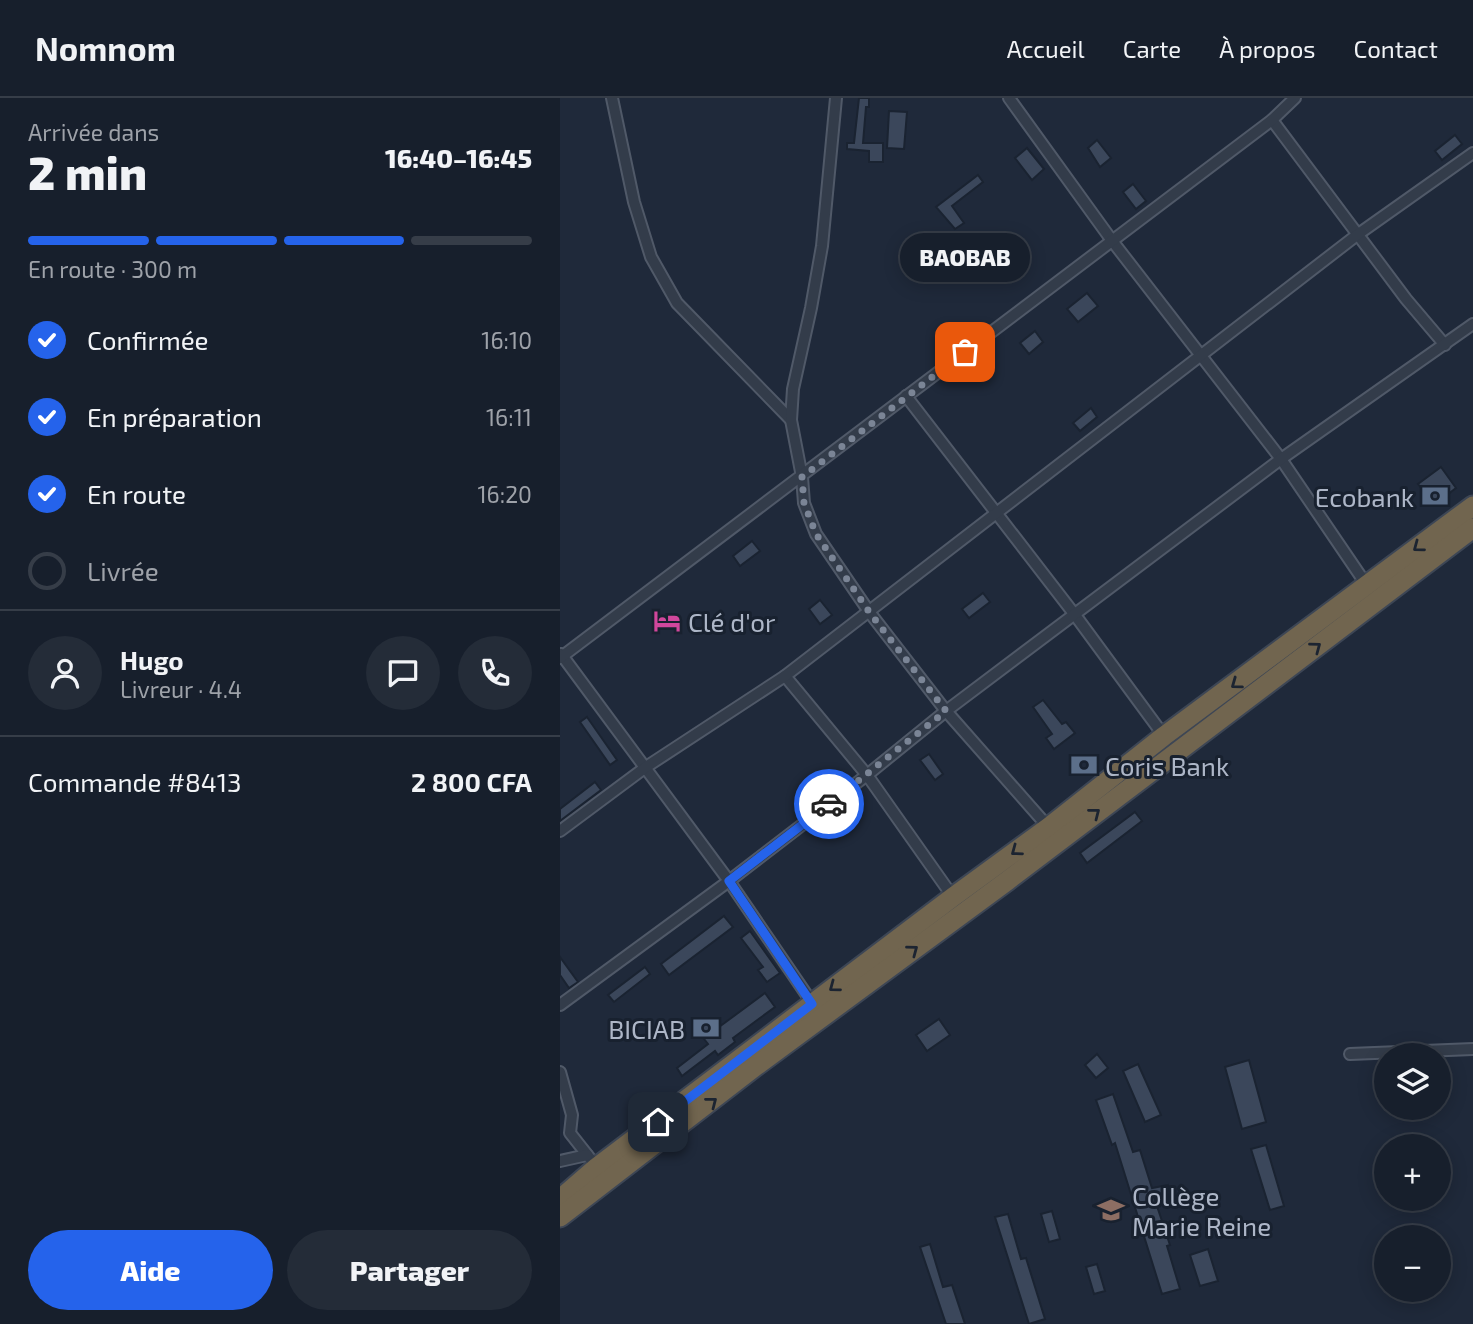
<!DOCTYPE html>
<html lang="fr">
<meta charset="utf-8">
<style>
body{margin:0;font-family:"Exo 2",sans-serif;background:#242c38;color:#f1f3f6;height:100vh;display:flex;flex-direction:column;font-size:26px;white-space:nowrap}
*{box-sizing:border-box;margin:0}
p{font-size:23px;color:#9ea2a9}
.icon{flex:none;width:38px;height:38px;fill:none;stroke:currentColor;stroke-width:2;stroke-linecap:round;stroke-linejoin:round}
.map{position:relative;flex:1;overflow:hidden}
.details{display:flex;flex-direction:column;background:#171f2c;width:560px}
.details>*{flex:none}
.tools{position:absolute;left:814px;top:945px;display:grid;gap:14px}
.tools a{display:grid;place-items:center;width:77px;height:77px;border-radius:50%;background:#171f2c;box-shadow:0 4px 18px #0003,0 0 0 2px #363d48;font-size:35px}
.pin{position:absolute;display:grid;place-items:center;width:60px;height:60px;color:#fff;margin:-30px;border-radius:14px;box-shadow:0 4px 10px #0006}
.courier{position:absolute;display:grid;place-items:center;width:70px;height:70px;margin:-35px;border:5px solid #2563eb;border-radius:50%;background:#fff;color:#222;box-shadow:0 2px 9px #0007}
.bubble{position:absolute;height:49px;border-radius:24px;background:#171f2c;box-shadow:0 4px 18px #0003,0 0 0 2px #363d48;font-size:23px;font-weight:800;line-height:49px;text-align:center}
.head em{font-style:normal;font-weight:800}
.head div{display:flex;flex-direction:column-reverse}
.head{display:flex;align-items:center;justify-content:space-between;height:119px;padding:0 28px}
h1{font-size:46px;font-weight:800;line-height:52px}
.bar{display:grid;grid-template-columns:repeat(4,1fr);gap:10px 7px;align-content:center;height:84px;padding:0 28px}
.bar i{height:9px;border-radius:5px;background:#363d48}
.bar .selected{background:#2563eb}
.bar p{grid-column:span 4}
.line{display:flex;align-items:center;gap:18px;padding:0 28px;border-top:2px solid #363d48}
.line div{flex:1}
.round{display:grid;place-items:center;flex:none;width:74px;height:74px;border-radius:37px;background:#242c38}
ol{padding:0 28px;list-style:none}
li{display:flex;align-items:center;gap:21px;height:77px}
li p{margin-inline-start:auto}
li .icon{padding:7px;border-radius:50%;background:#2563eb;color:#fff;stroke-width:4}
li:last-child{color:#9ea2a9}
li i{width:38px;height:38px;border:4px solid #363d48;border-radius:50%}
.primary-button{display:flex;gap:14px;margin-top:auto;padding:14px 28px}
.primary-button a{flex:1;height:80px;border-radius:42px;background:#2563eb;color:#fff;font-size:28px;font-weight:800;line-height:80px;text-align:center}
.primary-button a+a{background:#242c38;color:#f1f3f6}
header{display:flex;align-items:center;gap:42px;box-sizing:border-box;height:98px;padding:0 35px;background:#171f2c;border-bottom:2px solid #363d48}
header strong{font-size:33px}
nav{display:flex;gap:38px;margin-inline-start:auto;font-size:24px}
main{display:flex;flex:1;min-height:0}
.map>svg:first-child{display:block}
.building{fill:#3b475b;stroke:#1a2331;stroke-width:2}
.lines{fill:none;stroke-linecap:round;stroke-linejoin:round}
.street-casing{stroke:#505968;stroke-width:14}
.highway-casing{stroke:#3d4655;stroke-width:23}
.street{stroke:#333c4a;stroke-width:10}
.highway{stroke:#71654f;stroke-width:19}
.oneway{stroke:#1c2431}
.done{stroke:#7b8596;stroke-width:7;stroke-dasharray:0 12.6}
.route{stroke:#2563eb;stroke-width:9}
.labels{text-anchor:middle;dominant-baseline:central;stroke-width:6;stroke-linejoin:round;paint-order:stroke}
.poi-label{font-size:26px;fill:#adb6c7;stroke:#18212f;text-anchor:start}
</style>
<header>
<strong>Nomnom</strong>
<nav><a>Accueil</a><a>Carte</a><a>À propos</a><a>Contact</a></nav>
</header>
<main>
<section class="details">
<div class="head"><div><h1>2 min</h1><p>Arrivée dans</p></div><em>16:40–16:45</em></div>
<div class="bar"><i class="selected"></i><i class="selected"></i><i class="selected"></i><i></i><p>En route · 300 m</p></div>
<ol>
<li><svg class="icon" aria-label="check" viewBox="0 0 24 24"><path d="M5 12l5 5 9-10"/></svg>Confirmée<p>16:10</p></li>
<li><svg class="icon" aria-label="check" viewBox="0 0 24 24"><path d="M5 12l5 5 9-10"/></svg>En préparation<p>16:11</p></li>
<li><svg class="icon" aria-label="check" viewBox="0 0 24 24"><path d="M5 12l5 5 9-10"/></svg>En route<p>16:20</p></li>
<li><i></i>Livrée</li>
</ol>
<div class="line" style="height:126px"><a class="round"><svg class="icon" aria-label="person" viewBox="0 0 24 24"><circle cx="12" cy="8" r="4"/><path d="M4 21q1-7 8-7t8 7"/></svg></a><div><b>Hugo</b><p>Livreur · 4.4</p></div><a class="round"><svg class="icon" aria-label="chat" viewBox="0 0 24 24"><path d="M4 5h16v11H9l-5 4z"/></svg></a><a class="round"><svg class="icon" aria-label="phone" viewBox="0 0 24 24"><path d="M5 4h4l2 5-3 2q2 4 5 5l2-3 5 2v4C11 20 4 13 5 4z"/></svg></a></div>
<div class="line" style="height:91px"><div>Commande #8413</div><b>2 800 CFA</b></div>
<div class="primary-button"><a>Aide</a><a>Partager</a></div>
</section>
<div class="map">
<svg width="913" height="1226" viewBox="0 0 913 1226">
<rect width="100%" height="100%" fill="#1f293a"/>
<g class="building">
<polygon points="299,0 309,0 309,9 306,9 303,45 323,45 323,64 309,64 309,53 287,51 287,45 294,45"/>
<polygon points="329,13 347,14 344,51 327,50"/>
<polygon points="895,37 902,46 882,62 875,53"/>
<polygon points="537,42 551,60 540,69 528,50"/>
<polygon points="467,50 484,71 472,82 455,60"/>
<polygon points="418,77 423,84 392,108 404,125 395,131 376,109"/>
<polygon points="573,86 586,103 576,111 563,94"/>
<polygon points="527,195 538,208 518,224 507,211"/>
<polygon points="475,233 483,244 469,256 460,245"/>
<polygon points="531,310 537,319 520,333 513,325"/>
<polygon points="881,369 896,390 874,407 858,386"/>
<polygon points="192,443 200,453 180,468 173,458"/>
<polygon points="423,495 430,504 409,520 402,511"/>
<polygon points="260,502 272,517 260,526 249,511"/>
<polygon points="483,602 502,626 506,624 515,635 494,651 486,640 492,636 473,609"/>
<polygon points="27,619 57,662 50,667 20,624"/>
<polygon points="369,656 383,676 375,682 360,662"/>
<polygon points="35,684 41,692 0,723 0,711"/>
<polygon points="575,714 582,723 527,765 520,755"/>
<polygon points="164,818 173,829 109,877 101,866"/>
<polygon points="190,833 220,875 207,884 198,872 203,869 181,840"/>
<polygon points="0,859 18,884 9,890 0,877"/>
<polygon points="85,869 90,876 54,904 48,897"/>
<polygon points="205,895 215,909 173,940 175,944 158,957 155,953 122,978 117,970 148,946 137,932 148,924 155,932"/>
<polygon points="379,921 390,937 367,953 356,937"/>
<polygon points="537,956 548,970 536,980 525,967"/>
<polygon points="689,962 706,1024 682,1031 665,969"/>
<polygon points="578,966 601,1017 585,1024 563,973"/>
<polygon points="553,996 573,1054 580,1052 592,1090 608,1087 610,1096 594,1099 610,1147 607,1148 620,1191 602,1196 555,1045 552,1047 536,1002"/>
<polygon points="706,1047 724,1108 710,1112 691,1051"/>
<polygon points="492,1113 500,1141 489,1144 481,1116"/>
<polygon points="448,1116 461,1161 466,1160 485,1221 469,1226 435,1119"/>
<polygon points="370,1146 383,1189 392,1187 405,1226 386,1226 360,1149"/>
<polygon points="648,1151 658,1183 640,1188 630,1157"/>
<polygon points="537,1166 545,1193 534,1196 526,1169"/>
</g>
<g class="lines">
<defs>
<g id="street">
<polyline points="52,0 74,104 91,159 117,205 231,322"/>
<polyline points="276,0 262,148 251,210 233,291 231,322 242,379 244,405 256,436 310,515 386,613 490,731"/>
<polyline points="449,0 553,144 721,361 808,489"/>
<polyline points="712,22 846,201 885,247"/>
<polyline points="346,298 515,517 604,638"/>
<polyline points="1,556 169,783 255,909"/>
<polyline points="0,560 712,22 735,0"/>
<polyline points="225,578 307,677 393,799"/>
<polyline points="0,733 86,669 225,578 797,137 913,55"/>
<polyline points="0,907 169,783 307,677 386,613 721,361 913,226"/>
<polyline points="790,956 913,951"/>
<polyline points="0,974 12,1017 10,1035 40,1073"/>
<polyline points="0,1063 27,1057"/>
</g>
<g id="highway">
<polyline points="0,1101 37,1069 393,799 489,729 604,638 913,408"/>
<polyline points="0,1119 196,968 447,783 913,430"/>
</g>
</defs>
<use href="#street" class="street-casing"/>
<use href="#highway" class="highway-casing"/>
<use href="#street" class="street"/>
<use href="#highway" class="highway"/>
</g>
<defs><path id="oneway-chevron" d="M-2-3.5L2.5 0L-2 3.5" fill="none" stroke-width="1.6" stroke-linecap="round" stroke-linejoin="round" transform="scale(1.75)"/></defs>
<g class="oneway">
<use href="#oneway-chevron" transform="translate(858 449) rotate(143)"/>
<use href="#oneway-chevron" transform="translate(756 549) rotate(-37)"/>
<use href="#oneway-chevron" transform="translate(676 586) rotate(144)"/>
<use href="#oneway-chevron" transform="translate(535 715) rotate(-38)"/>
<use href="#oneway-chevron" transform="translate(456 753) rotate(143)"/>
<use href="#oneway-chevron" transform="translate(353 852) rotate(-37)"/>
<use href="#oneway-chevron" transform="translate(274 889) rotate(143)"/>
<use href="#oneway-chevron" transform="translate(152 1004) rotate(-38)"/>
</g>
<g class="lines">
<polyline class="done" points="269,706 386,613 310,515 256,436 244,405 242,379 405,254"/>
<polyline class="route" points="98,1024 252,906 169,783 269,706"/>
</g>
<defs>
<symbol id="bank-bare" viewBox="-9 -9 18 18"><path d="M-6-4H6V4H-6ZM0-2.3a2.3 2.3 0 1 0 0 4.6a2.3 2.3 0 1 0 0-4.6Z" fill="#5c6f8a" stroke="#18212f" stroke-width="2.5" paint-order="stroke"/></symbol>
<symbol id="hotel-bare" viewBox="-9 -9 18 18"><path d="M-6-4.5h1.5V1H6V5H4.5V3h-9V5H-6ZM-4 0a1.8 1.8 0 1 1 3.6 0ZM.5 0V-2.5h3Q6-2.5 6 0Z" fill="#d1479c" stroke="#18212f" stroke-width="2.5" paint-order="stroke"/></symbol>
<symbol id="school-bare" viewBox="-9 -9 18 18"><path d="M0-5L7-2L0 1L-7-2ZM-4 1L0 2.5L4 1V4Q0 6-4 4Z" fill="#8d6e63" stroke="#18212f" stroke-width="2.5" paint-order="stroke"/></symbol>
</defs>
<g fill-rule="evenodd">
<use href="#bank-bare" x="856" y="379" width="38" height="38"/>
<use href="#hotel-bare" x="88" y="504" width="38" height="38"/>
<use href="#bank-bare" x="505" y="648" width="38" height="38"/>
<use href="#bank-bare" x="127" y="911" width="38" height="38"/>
<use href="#school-bare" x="532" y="1093" width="38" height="38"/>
</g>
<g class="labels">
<g class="poi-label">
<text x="854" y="398" text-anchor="end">Ecobank</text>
<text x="128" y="523">Clé d'or</text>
<text x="545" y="667">Coris Bank</text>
<text x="125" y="930" text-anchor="end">BICIAB</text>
<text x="572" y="1097">Collège<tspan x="572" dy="30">Marie Reine</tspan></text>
</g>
</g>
</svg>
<div class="tools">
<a><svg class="icon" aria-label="layers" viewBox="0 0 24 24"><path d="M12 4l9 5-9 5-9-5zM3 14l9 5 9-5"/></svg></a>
<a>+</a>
<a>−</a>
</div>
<div class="pin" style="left:405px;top:254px;background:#ea580c"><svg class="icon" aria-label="bag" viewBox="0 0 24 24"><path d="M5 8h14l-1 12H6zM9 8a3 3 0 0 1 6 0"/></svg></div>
<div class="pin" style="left:98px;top:1024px;background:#1f2937"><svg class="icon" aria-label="home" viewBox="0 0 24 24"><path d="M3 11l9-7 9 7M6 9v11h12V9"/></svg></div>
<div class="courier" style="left:269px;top:706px"><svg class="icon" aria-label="car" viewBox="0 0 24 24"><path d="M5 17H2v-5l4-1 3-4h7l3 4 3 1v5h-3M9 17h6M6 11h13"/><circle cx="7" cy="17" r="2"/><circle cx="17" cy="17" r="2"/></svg></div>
<div class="bubble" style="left:340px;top:135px;width:130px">BAOBAB</div>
</div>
</main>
